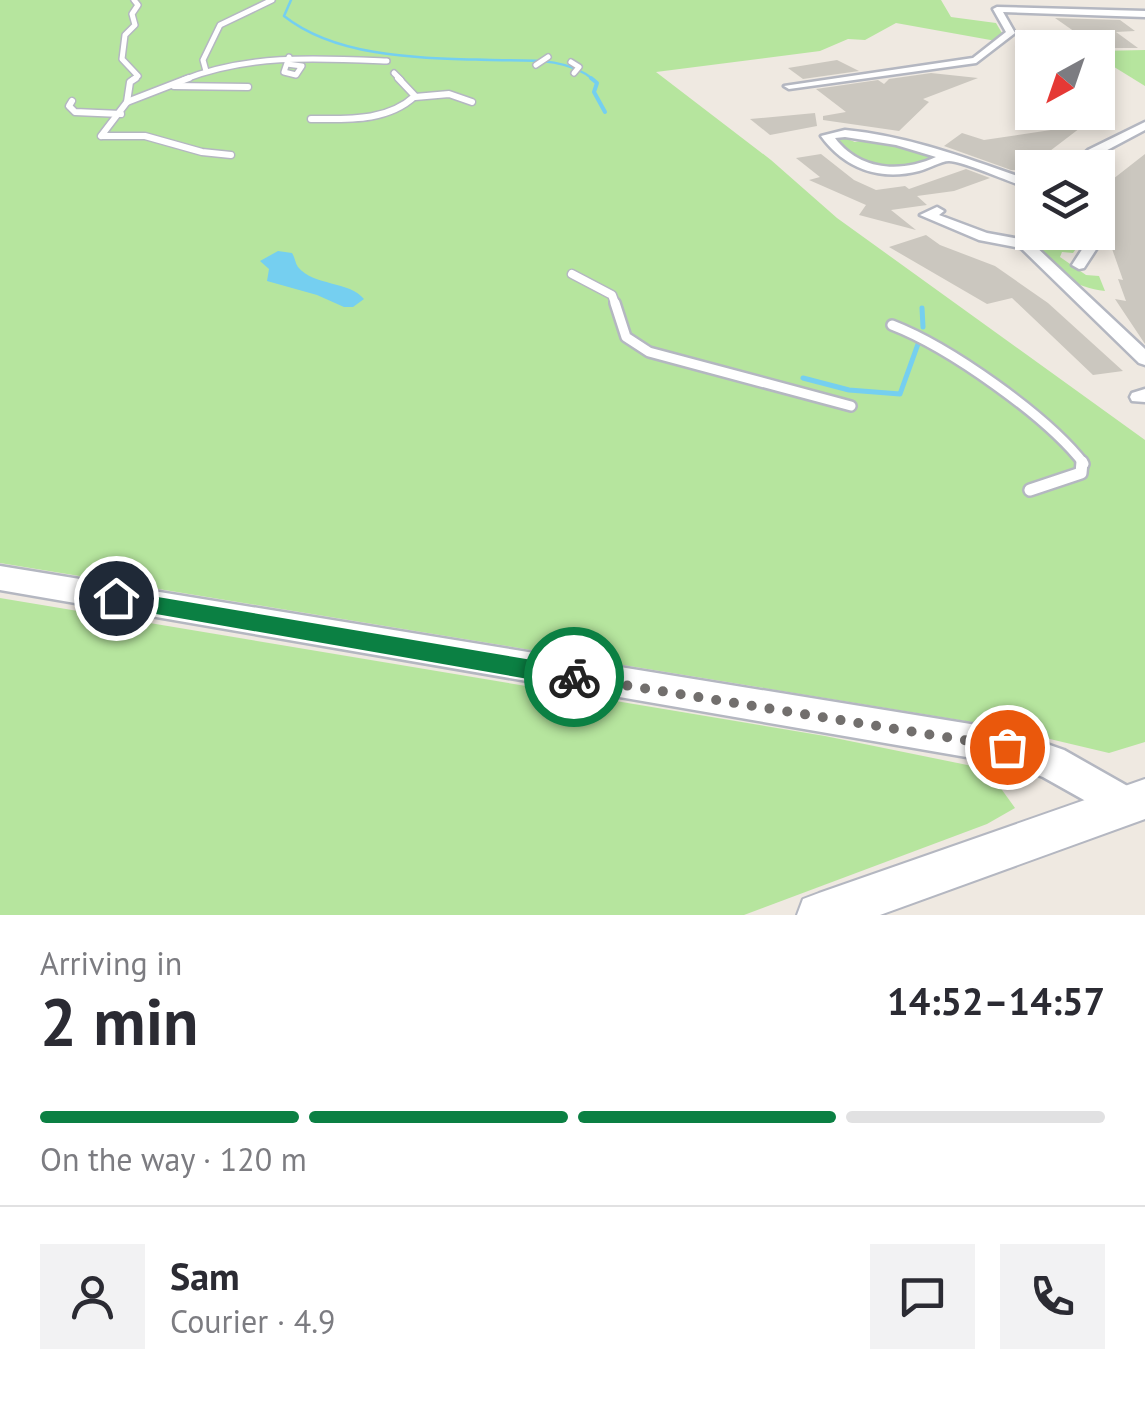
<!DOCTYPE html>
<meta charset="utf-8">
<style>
body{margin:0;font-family:"PT Sans",sans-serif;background:#f2f2f3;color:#2b2b33;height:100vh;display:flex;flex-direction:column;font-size:38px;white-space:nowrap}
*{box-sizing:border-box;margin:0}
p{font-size:32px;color:#7c7c81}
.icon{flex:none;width:55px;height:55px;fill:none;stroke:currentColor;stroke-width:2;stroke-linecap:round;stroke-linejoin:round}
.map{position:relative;height:915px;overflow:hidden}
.sheet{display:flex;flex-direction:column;background:#fff;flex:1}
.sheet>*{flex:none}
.needle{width:65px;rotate:220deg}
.fabs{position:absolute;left:1015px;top:30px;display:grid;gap:20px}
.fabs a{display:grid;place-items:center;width:100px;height:100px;border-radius:0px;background:#fff;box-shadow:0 5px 15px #0003;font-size:50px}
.pin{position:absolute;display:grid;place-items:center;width:85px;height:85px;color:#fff;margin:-42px;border:5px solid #fff;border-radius:50%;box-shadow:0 2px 10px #0007}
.courier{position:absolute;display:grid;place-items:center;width:100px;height:100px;margin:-50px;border:8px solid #0b8043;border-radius:50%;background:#fff;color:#222;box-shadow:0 2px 12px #0007}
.summary em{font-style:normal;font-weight:600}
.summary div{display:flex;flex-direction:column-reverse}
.summary{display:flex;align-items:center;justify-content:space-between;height:170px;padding:0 40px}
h1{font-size:65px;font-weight:600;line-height:75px}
.bar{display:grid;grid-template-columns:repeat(4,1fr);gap:15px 10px;align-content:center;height:120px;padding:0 40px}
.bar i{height:12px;border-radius:8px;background:#e1e1e2}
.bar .selected{background:#0b8043}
.bar p{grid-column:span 4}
.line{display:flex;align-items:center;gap:25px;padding:0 40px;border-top:2px solid #e1e1e2}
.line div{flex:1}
.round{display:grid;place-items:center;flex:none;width:105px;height:105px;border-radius:0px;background:#f2f2f3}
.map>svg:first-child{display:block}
.green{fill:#b6e59e}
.water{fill:#75cff0}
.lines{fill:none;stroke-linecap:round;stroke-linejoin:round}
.stream-far2{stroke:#75cff0;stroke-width:2.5}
.stream-far1{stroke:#75cff0;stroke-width:4}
.stream{stroke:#75cff0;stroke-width:5}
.building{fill:#cbc7bf}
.service-far4-casing{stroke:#b4b7c1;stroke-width:8}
.service-far3-casing{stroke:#b4b7c1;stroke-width:9}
.service-far2-casing{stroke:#b4b7c1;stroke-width:11}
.service-far1-casing{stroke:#b4b7c1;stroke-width:14}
.service-casing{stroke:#b4b7c1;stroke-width:16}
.minor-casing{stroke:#b4b7c1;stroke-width:5}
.tertiary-casing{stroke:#b4b7c1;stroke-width:5}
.secondary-casing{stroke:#b4b7c1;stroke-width:4}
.path{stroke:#c9c9c9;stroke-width:2.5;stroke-dasharray:4 2.5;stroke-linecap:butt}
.service-far4{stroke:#fff;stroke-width:5}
.service-far3{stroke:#fff;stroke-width:6}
.service-far2{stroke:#fff;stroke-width:8}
.service-far1{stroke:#fff;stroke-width:9}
.service{stroke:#fff;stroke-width:11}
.minor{fill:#fff;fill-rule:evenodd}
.tertiary{fill:#fff;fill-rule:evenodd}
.secondary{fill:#fff;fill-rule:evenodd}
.route{fill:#0b8043}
.done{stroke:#726f6d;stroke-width:10;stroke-dasharray:0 18}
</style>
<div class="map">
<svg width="1145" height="915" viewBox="0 0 1145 915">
<rect width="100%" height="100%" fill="#efe9e1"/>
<g class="green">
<polygon points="0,0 941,0 951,17 996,23 1002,33 996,41 896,23 865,40 848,39 820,51 656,72 771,160 837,218 1145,440 1145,742 1109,753 990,725 0,563"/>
<polygon points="1145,50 1145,86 1098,57 1098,51"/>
<path d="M 840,136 L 855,142 C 877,135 913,147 932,158 C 889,177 871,166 835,141 Z"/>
<path d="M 1037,233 L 1074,236 L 1078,246 L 1073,253 L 1062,252 L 1060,257 L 1086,275 L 1099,276 L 1105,291 C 1069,286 1051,272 1034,239 Z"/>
<polygon points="0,598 825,736 987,769 1015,808 987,824 744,915 0,915"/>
</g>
<path class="water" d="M 278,251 L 292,253 C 295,257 295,263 298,267 C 313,286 350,281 364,299 L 353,307 L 344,307 L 317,295 L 267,281 L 269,269 L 260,261 Z"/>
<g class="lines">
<path class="stream-far2" d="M 291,0 L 284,16 C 338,59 425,58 491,60 C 525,61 566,56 594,80"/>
<polyline class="stream-far1" points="591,78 597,83 594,92 605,112"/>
<g class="stream">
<polyline points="922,308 923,327"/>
<polyline points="803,378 849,390 900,394 918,344"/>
</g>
</g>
<g class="building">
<polygon points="1055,18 1120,20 1135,31 1116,32 1138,48 1098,48"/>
<polygon points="837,60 859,71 803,79 788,68"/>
<polygon points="931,73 978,78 923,99 929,102 899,131 823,120 823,116 846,112 816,89 878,80 884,84 889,79"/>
<polygon points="815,113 817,126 770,135 750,119"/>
<polygon points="1084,125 1025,170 1011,170 944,146 962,133 984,140"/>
<polygon points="821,154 854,180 876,190 905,186 909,189 966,169 990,178 954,191 917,196 927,205 891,210 916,230 859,215 866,205 809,180 820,177 796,158"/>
<polygon points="1145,154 1145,344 1115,299 1126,301 1118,279 1123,280 1104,226 1098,225 1098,200 1106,192 1099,190"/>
<polygon points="926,235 940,245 995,266 1048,303 1123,371 1093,375 1012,298 987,304 889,247"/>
</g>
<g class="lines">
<defs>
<g id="service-far4">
<polyline points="571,62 579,67 574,73"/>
<polyline points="287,64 302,66 296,75 284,72 289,57"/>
<polyline points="536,65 548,57"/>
<polyline points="206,71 203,60 220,25 272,0"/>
<polyline points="394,73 401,80"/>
<polyline points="132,80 138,76 122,59 125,35 135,25 132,14 138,5 134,0"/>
<path d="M 183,80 C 249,54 317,58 387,61"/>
</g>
<g id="service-far3">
<polyline points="174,86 248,87"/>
<polyline points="415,97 449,94 472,102"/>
<polyline points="72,101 69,106 75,112 121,114"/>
<polyline points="127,102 130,82 136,78"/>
<path d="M 311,119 C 347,119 387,122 415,96 L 398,78"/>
<polyline points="101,136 127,102 189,78"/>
<polyline points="102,136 145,136 202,152 231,155"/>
</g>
<polyline id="service-far2" points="572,274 612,295 616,306"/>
<g id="service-far1">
<polyline points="615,303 626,337 649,352 851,406"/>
<path d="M 892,325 C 949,347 1047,416 1084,464"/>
</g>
<polyline id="service" points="1030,490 1081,473 1082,462"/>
<g id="minor">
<polygon points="997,7 1145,11 1145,17 1003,12 1015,33 976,63 789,89 784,86 973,58 1006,32 993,9"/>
<polygon points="1145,122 1145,130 1096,156 1082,168 1068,168 1088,150"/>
<path d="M 845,130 C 910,136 971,160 1032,181 L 1032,189 C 1013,184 964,161 949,161 C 941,161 928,169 919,171 C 880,181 845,169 821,136 ZM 845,137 L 896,145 L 936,157 C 901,173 860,171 835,138 Z"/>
<polygon points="937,207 944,211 939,215 987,233 1020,239 1025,221 1032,217 1032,232 1036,232 1033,244 1145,349 1145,365 1139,363 1021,248 979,240 920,215"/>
<polygon points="1074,232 1088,232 1097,248 1084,268 1079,269 1072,265 1083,248"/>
<polygon points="1145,389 1145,402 1132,401 1130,397 1132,393"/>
</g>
<polygon id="tertiary" points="0,566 1007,730 1064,750 1138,792 1143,805 1138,818 1125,823 1043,777 1007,764 0,590"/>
<polygon id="secondary" points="1145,779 1145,819 880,915 797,915 803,899 819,893"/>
</defs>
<use href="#service-far4" class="service-far4-casing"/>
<use href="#service-far3" class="service-far3-casing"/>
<use href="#service-far2" class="service-far2-casing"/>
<use href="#service-far1" class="service-far1-casing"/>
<use href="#service" class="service-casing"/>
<use href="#minor" class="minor-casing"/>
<use href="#tertiary" class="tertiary-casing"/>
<use href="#secondary" class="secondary-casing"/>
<polyline class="path" points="1015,46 1032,48"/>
<use href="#service-far4" class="service-far4"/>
<use href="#service-far3" class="service-far3"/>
<use href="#service-far2" class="service-far2"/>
<use href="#service-far1" class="service-far1"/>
<use href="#service" class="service"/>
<use href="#minor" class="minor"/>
<use href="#tertiary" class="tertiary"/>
<use href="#secondary" class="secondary"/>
</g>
<polygon class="route" points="116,590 574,667 582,670 585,677 582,684 574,687 116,607 106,598"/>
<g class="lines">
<polyline class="done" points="574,677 1007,747"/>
</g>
</svg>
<div class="fabs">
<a><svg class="needle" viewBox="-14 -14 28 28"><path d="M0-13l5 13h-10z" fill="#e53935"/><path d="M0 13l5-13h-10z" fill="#7c7c81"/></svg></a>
<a><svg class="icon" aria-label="layers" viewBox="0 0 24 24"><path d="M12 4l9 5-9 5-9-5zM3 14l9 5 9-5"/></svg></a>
</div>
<div class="pin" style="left:1007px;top:747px;background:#ea580c"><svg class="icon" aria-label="bag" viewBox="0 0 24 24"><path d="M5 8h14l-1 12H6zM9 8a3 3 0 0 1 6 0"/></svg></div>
<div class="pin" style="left:116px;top:598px;background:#1f2937"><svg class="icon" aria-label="home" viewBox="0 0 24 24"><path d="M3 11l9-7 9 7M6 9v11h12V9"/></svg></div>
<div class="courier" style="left:574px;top:677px"><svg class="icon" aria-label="bike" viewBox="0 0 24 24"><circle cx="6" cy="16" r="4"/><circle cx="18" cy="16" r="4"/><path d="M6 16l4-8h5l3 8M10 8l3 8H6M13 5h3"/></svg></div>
</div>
<section class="sheet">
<div class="summary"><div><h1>2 min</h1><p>Arriving in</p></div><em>14:52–14:57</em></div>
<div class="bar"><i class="selected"></i><i class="selected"></i><i class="selected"></i><i></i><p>On the way · 120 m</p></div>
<div class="line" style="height:180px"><a class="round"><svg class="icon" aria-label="person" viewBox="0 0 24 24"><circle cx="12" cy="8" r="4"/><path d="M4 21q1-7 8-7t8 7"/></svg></a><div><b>Sam</b><p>Courier · 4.9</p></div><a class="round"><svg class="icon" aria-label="chat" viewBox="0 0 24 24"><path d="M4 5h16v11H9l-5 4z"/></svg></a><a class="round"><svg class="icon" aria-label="phone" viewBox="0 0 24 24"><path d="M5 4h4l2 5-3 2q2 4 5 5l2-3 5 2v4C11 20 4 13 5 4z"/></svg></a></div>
</section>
